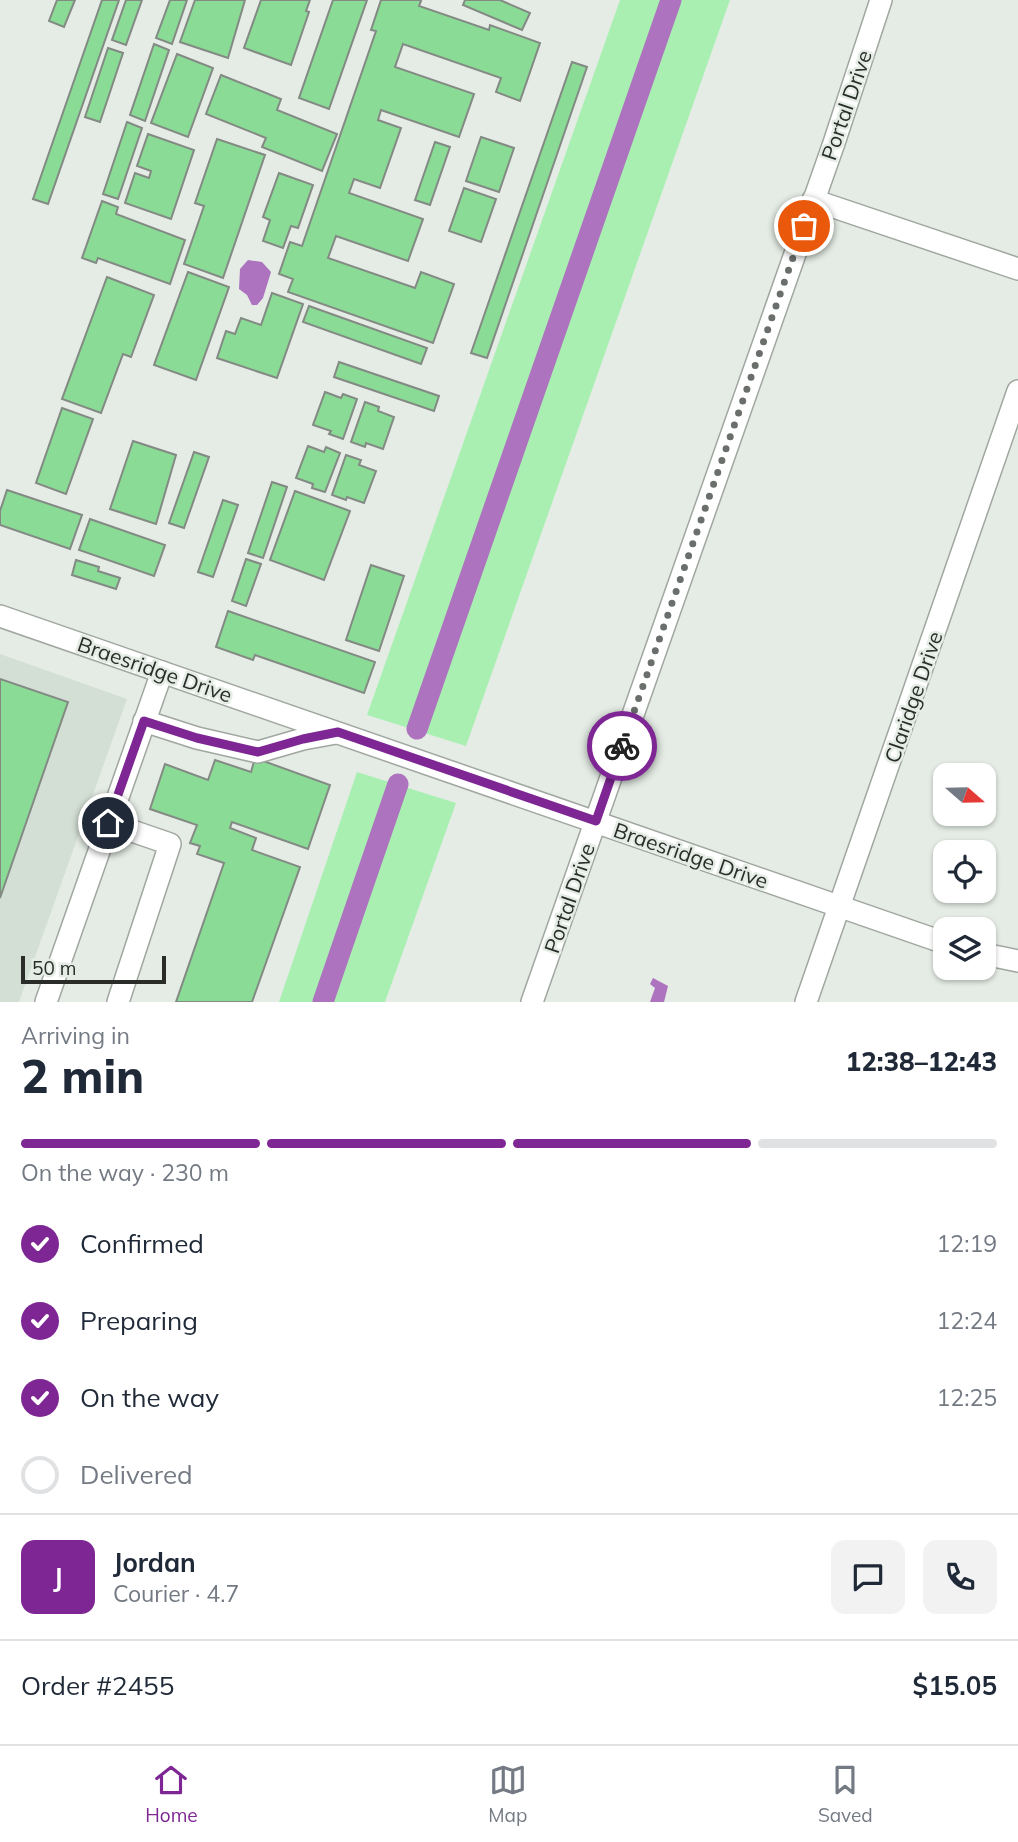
<!DOCTYPE html>
<meta charset="utf-8">
<style>
body{margin:0;font-family:Mulish,sans-serif;background:#f2f2f3;color:#1f2937;height:100vh;display:flex;flex-direction:column;font-size:26px;white-space:nowrap}
*{box-sizing:border-box;margin:0}
p{font-size:23px;color:#747a83}
.icon{flex:none;width:38px;height:38px;fill:none;stroke:currentColor;stroke-width:2;stroke-linecap:round;stroke-linejoin:round}
.map{position:relative;height:1002px;overflow:hidden}
.sheet{display:flex;flex-direction:column;background:#fff;flex:1}
.sheet>*{flex:none}
.needle{width:46px;rotate:110deg}
.controls{position:absolute;left:933px;top:763px;display:grid;gap:14px}
.controls a{display:grid;place-items:center;width:63px;height:63px;border-radius:14px;background:#fff;box-shadow:0 2px 5px #0004;font-size:35px}
.scale{position:absolute;left:21px;bottom:18px;width:145px;box-sizing:border-box;padding-left:7px;border:4px solid #2a2c2a;border-top:0;font-size:19px;line-height:24px;white-space:nowrap;color:#2a2c2a;-webkit-text-stroke:5px #e4ece5;paint-order:stroke}
.pin{position:absolute;display:grid;place-items:center;width:60px;height:60px;color:#fff;margin:-30px;border:4px solid #fff;border-radius:50%;box-shadow:0 2px 7px #0007}
.courier{position:absolute;display:grid;place-items:center;width:70px;height:70px;margin:-35px;border:5px solid #7e2694;border-radius:50%;background:#fff;color:#222;box-shadow:0 2px 9px #0007}
.overview em{font-style:normal;font-weight:800}
.overview div{display:flex;flex-direction:column-reverse}
.overview{display:flex;align-items:center;justify-content:space-between;height:119px;padding:0 21px}
h1{font-size:46px;font-weight:800;line-height:52px}
.bar{display:grid;grid-template-columns:repeat(4,1fr);gap:10px 7px;align-content:center;height:84px;padding:0 21px}
.bar i{height:9px;border-radius:5px;background:#e0e1e3}
.bar .selected{background:#7e2694}
.bar p{grid-column:span 4}
.line{display:flex;align-items:center;gap:18px;padding:0 21px;border-top:2px solid #e0e1e3}
.line div{flex:1}
.round{display:grid;place-items:center;flex:none;width:74px;height:74px;border-radius:14px;background:#f2f2f3}
ol{padding:0 21px;list-style:none}
li{display:flex;align-items:center;gap:21px;height:77px}
li p{margin-inline-start:auto}
li .icon{padding:7px;border-radius:50%;background:#7e2694;color:#fff;stroke-width:4}
li:last-child{color:#747a83}
li i{width:38px;height:38px;border:4px solid #e0e1e3;border-radius:50%}
.tab-bar{display:flex;justify-content:space-around;align-items:center;height:98px;border-top:2px solid #e0e1e3;background:#fff;font-size:19px;color:#747a83}
.tab-bar a{display:grid;justify-items:center;gap:4px}
.tab-bar .selected{color:#7e2694}
.map>svg:first-child{display:block}
.built{fill:#d3dfd4}
.green{fill:#aaefb2}
.water{fill:#ad73be}
.lines{fill:none;stroke-linecap:round;stroke-linejoin:round}
.canal{stroke:#ad73be;stroke-width:21}
.building{fill:#8adb95;stroke:#838a84;stroke-width:2}
.minor-casing{stroke:#a0a7a0;stroke-width:24}
.minor{stroke:#fff;stroke-width:21}
.done{stroke:#6b6f6b;stroke-width:7;stroke-dasharray:0 12.6}
.route{stroke:#7e2694;stroke-width:9}
.labels{text-anchor:middle;dominant-baseline:central;stroke-width:5;stroke-linejoin:round;paint-order:stroke}
.street-label{font-size:21px;fill:#2a2c2a;stroke:#e4ece5}
</style>
<div class="map">
<svg width="1018" height="1002" viewBox="0 0 1018 1002">
<rect width="100%" height="100%" fill="#e4ece5"/>
<polygon class="built" points="0,654 127,699 19,1002 0,1002"/>
<g class="green">
<polygon points="620,0 730,0 466,746 367,715"/>
<polygon points="357,772 456,803 385,1002 279,1002"/>
</g>
<g class="water">
<polygon points="248,260 262,262 271,272 263,298 257,305 252,305 247,295 239,289 240,269"/>
<polygon points="653,978 668,986 664,1002 650,1002 655,988 650,984"/>
</g>
<g class="lines">
<g class="canal">
<polyline points="417,729 671,0"/>
<polyline points="323,1002 398,784"/>
</g>
</g>
<g class="building">
<polygon points="57,0 75,0 64,27 49,21"/>
<polygon points="102,0 119,0 48,204 33,199"/>
<polygon points="126,0 142,0 126,45 112,40"/>
<polygon points="170,0 187,0 172,44 156,38"/>
<polygon points="195,0 245,0 228,58 180,42"/>
<polygon points="261,0 310,0 306,11 309,12 291,65 244,48"/>
<polygon points="333,0 367,0 329,109 299,98"/>
<polygon points="381,0 419,0 421,1 419,6 489,30 490,25 540,43 520,101 496,92 501,78 403,44 395,67 474,94 459,137 381,110 378,120 401,128 380,188 354,179 349,193 423,219 408,261 336,236 328,258 415,288 421,272 454,284 433,343 288,292 293,279 279,274 290,242 302,246 376,31 371,30"/>
<polygon points="465,0 500,0 530,13 522,30 463,5"/>
<polygon points="154,44 169,50 145,121 130,115"/>
<polygon points="108,48 123,53 100,122 85,117"/>
<polygon points="177,54 213,68 188,137 151,123"/>
<polygon points="572,62 587,67 487,358 471,353"/>
<polygon points="221,75 281,99 277,110 337,134 322,171 262,147 266,138 206,114"/>
<polygon points="127,122 142,128 118,199 103,194"/>
<polygon points="148,134 194,150 171,219 125,203 135,173 149,178 151,171 137,166"/>
<polygon points="481,137 514,148 499,192 466,181"/>
<polygon points="217,139 265,155 223,278 184,264 204,206 195,203"/>
<polygon points="435,142 450,147 430,205 415,200"/>
<polygon points="279,173 313,185 298,228 291,226 283,248 263,241 270,220 263,217"/>
<polygon points="464,188 496,199 481,242 449,231"/>
<polygon points="102,201 118,207 116,214 185,240 170,284 98,258 96,263 82,258"/>
<polygon points="188,272 229,287 196,380 154,365"/>
<polygon points="107,277 154,295 131,357 123,354 101,413 62,399"/>
<polygon points="272,293 303,304 277,378 217,358 226,331 235,334 241,318 261,325"/>
<polygon points="309,306 427,348 421,364 303,322"/>
<polygon points="339,362 439,396 434,411 334,377"/>
<polygon points="325,392 341,398 343,394 357,399 343,439 329,434 331,431 313,425"/>
<polygon points="365,402 379,407 378,411 394,417 383,449 366,443 365,447 351,442"/>
<polygon points="62,408 93,419 66,494 36,483"/>
<polygon points="133,441 176,455 156,524 110,509"/>
<polygon points="308,446 324,452 326,447 340,453 325,492 312,488 313,484 296,478"/>
<polygon points="194,452 209,457 184,528 169,523"/>
<polygon points="346,455 361,460 359,465 376,471 364,503 347,497 346,500 332,495"/>
<polygon points="272,482 287,487 263,558 248,553"/>
<polygon points="7,490 82,515 70,549 0,525 0,511"/>
<polygon points="295,491 350,511 324,580 270,560"/>
<polygon points="223,500 238,505 213,577 198,572"/>
<polygon points="90,519 165,545 154,576 79,550"/>
<polygon points="246,559 261,564 246,606 232,601"/>
<polygon points="76,560 99,567 98,571 120,578 116,589 72,575"/>
<polygon points="371,565 404,576 379,651 346,640"/>
<polygon points="228,611 375,662 364,693 255,655 253,660 216,647"/>
<polygon points="0,679 68,702 0,898"/>
<polygon points="255,758 330,785 308,849 232,822 230,828 256,838 252,850 300,867 252,1002 176,1002 224,863 197,854 200,846 190,843 197,825 150,809 165,764 208,780 215,760 251,772"/>
</g>
<g class="lines">
<defs>
<g id="minor">
<polyline points="813,200 1018,269"/>
<polyline points="0,616 945,943"/>
<polyline points="144,721 197,738 258,752 303,739 336,733"/>
<polyline points="109,823 170,844 118,1002"/>
<polyline points="984,954 1018,961"/>
<polyline points="46,1002 162,672"/>
<polyline points="532,1002 834,143 881,0"/>
<polyline points="806,1002 1018,391"/>
</g>
</defs>
<use href="#minor" class="minor-casing"/>
<use href="#minor" class="minor"/>
</g>
<g class="lines">
<polyline class="done" points="622,746 804,226"/>
<polyline class="route" points="108,823 144,721 197,738 258,752 303,739 338,732 596,821 622,746"/>
</g>
<g class="labels">
<g class="street-label">
<text transform="translate(846 105) rotate(-71)">Portal Drive</text>
<text transform="translate(155 669) rotate(19)">Braesridge Drive</text>
<text transform="translate(913 697) rotate(-71)">Claridge Drive</text>
<text transform="translate(691 855) rotate(19)">Braesridge Drive</text>
<text transform="translate(569 898) rotate(-71)">Portal Drive</text>
</g>
</g>
</svg>
<div class="controls">
<a><svg class="needle" viewBox="-14 -14 28 28"><path d="M0-13l5 13h-10z" fill="#e53935"/><path d="M0 13l5-13h-10z" fill="#747a83"/></svg></a>
<a><svg class="icon" aria-label="locate" viewBox="0 0 24 24"><circle cx="12" cy="12" r="6"/><path d="M12 2v4M12 18v4M2 12h4M18 12h4"/></svg></a>
<a><svg class="icon" aria-label="layers" viewBox="0 0 24 24"><path d="M12 4l9 5-9 5-9-5zM3 14l9 5 9-5"/></svg></a>
</div>
<div class="scale">50 m</div>
<div class="pin" style="left:804px;top:226px;background:#ea580c"><svg class="icon" aria-label="bag" viewBox="0 0 24 24"><path d="M5 8h14l-1 12H6zM9 8a3 3 0 0 1 6 0"/></svg></div>
<div class="pin" style="left:108px;top:823px;background:#1f2937"><svg class="icon" aria-label="home" viewBox="0 0 24 24"><path d="M3 11l9-7 9 7M6 9v11h12V9"/></svg></div>
<div class="courier" style="left:622px;top:746px"><svg class="icon" aria-label="bike" viewBox="0 0 24 24"><circle cx="6" cy="16" r="4"/><circle cx="18" cy="16" r="4"/><path d="M6 16l4-8h5l3 8M10 8l3 8H6M13 5h3"/></svg></div>
</div>
<section class="sheet">
<div class="overview"><div><h1>2 min</h1><p>Arriving in</p></div><em>12:38–12:43</em></div>
<div class="bar"><i class="selected"></i><i class="selected"></i><i class="selected"></i><i></i><p>On the way · 230 m</p></div>
<ol>
<li><svg class="icon" aria-label="check" viewBox="0 0 24 24"><path d="M5 12l5 5 9-10"/></svg>Confirmed<p>12:19</p></li>
<li><svg class="icon" aria-label="check" viewBox="0 0 24 24"><path d="M5 12l5 5 9-10"/></svg>Preparing<p>12:24</p></li>
<li><svg class="icon" aria-label="check" viewBox="0 0 24 24"><path d="M5 12l5 5 9-10"/></svg>On the way<p>12:25</p></li>
<li><i></i>Delivered</li>
</ol>
<div class="line" style="height:126px"><b class="round" style="background:#7e2694;color:#fff">J</b><div><b>Jordan</b><p>Courier · 4.7</p></div><a class="round"><svg class="icon" aria-label="chat" viewBox="0 0 24 24"><path d="M4 5h16v11H9l-5 4z"/></svg></a><a class="round"><svg class="icon" aria-label="phone" viewBox="0 0 24 24"><path d="M5 4h4l2 5-3 2q2 4 5 5l2-3 5 2v4C11 20 4 13 5 4z"/></svg></a></div>
<div class="line" style="height:91px"><div>Order #2455</div><b>$15.05</b></div>
</section>
<nav class="tab-bar">
<a class="selected"><svg class="icon" aria-label="home" viewBox="0 0 24 24"><path d="M3 11l9-7 9 7M6 9v11h12V9"/></svg>Home</a>
<a><svg class="icon" aria-label="map" viewBox="0 0 24 24"><path d="M3 6l6-2 6 2 6-2v14l-6 2-6-2-6 2zM9 4v14M15 6v14"/></svg>Map</a>
<a><svg class="icon" aria-label="saved" viewBox="0 0 24 24"><path d="M7 4h10v16l-5-4-5 4z"/></svg>Saved</a>
</nav>
